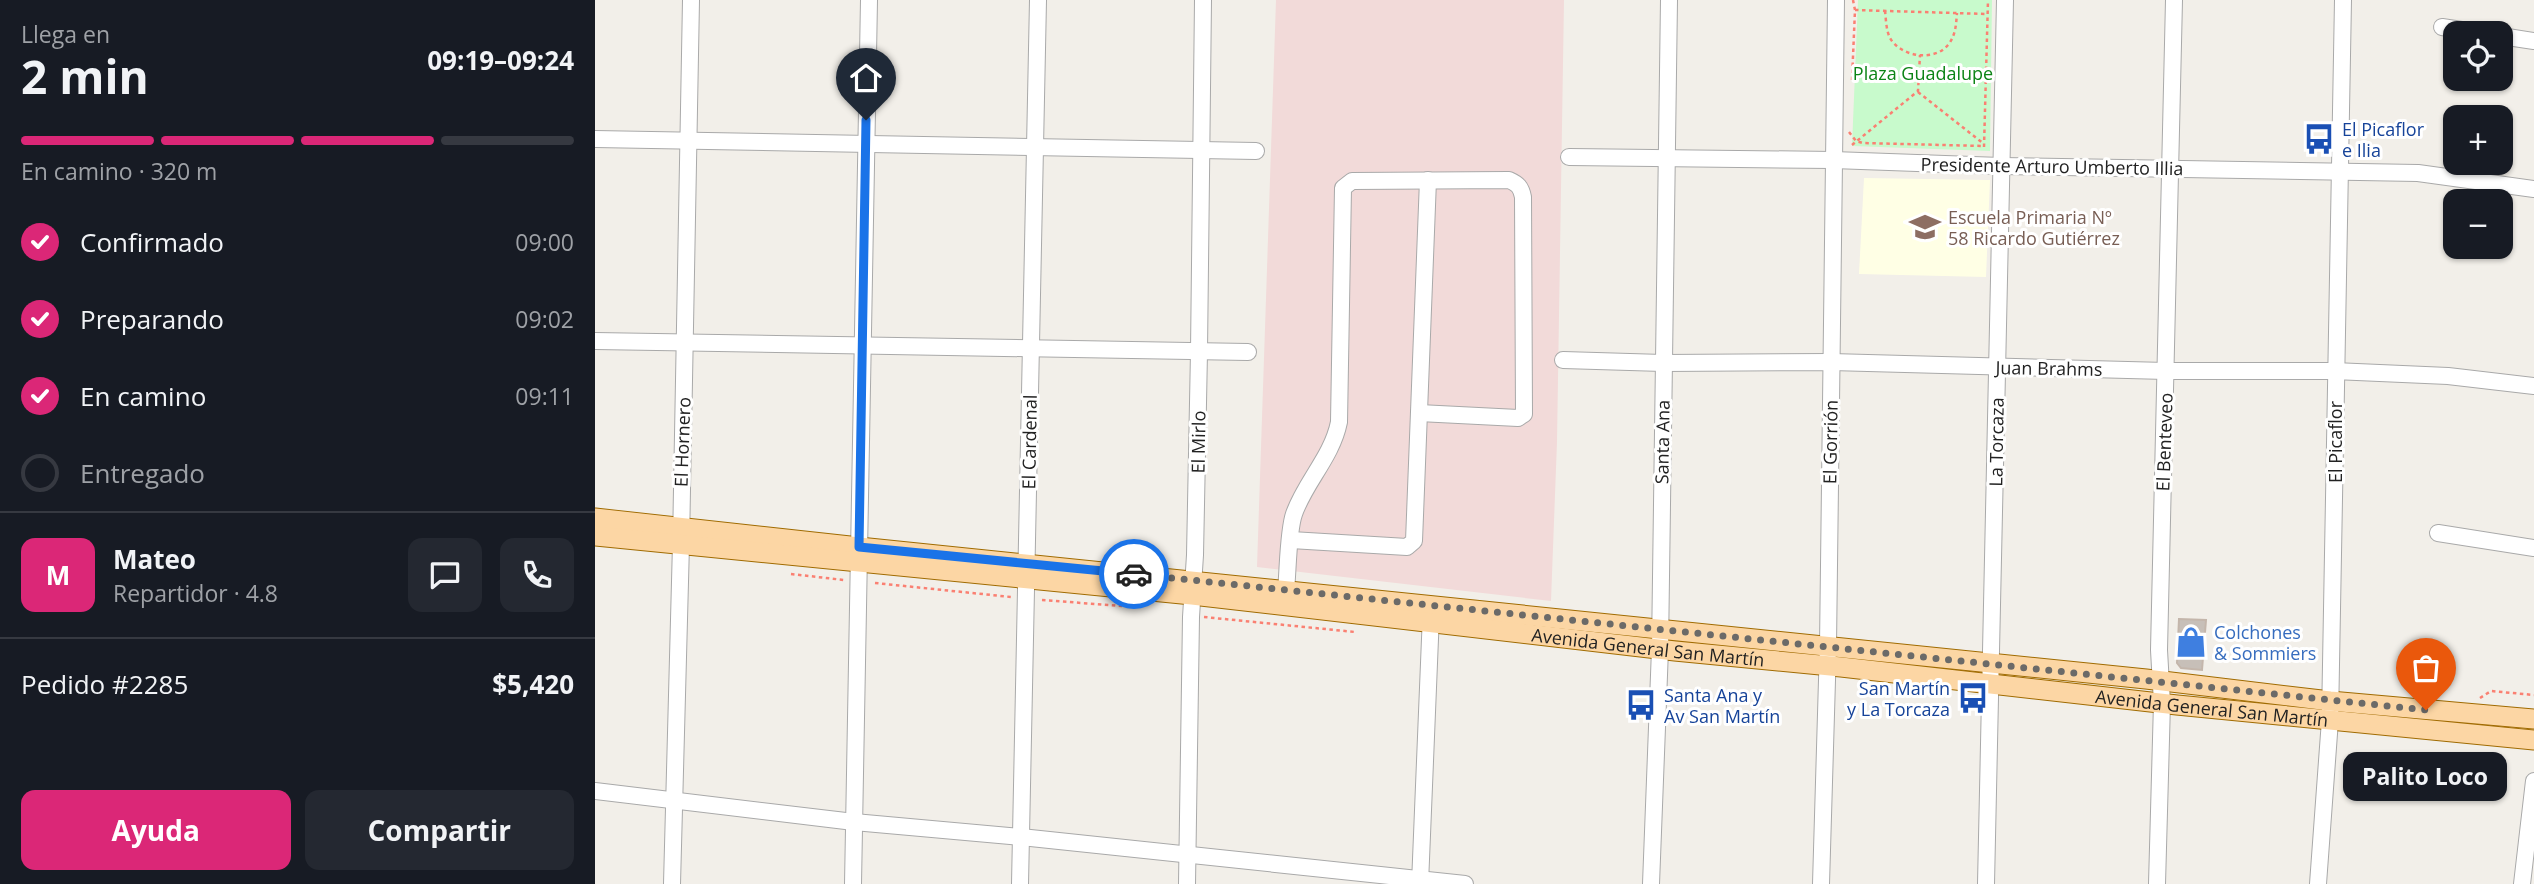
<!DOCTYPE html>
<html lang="es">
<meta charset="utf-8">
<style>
body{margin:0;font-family:"Open Sans",sans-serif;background:#242831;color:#f1f3f6;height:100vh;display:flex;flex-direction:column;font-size:26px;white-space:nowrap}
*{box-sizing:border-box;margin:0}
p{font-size:23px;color:#9ea1a6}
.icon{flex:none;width:38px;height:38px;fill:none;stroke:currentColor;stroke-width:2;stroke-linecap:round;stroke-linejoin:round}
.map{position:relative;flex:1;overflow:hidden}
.sheet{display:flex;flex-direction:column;background:#171b24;width:595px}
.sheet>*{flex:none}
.controls{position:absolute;left:1848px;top:21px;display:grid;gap:14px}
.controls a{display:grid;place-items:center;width:70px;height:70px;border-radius:14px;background:#171b24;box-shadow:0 2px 5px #0004;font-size:35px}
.pin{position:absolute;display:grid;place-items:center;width:60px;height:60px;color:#fff;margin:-72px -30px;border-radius:50% 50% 50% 0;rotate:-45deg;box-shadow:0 0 7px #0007}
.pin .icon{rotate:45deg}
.courier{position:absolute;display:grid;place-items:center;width:70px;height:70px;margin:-35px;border:5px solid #1a73e8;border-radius:50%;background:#fff;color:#222;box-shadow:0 2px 9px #0007}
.bubble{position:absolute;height:49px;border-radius:14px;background:#171b24;box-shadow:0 2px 5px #0004;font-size:23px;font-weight:700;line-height:49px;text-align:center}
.overview em{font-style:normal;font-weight:700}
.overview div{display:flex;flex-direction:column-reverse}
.overview{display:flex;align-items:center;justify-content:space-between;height:119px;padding:0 21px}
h1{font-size:46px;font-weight:700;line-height:52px}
.bar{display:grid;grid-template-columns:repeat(4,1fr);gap:10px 7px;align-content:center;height:84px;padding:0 21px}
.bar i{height:9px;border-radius:5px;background:#363941}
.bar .active{background:#db2777}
.bar p{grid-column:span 4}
.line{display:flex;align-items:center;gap:18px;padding:0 21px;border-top:2px solid #363941}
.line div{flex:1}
.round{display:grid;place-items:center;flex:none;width:74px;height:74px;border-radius:14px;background:#242831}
ol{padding:0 21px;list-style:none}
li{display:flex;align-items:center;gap:21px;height:77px}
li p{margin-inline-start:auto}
li .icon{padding:7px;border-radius:50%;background:#db2777;color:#fff;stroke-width:4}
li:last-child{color:#9ea1a6}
li i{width:38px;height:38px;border:4px solid #363941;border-radius:50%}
.cta{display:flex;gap:14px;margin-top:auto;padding:14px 21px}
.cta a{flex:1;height:80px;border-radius:14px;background:#db2777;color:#fff;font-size:28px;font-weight:700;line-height:80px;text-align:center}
.cta a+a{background:#242831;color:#f1f3f6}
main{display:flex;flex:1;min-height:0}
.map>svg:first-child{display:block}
.commercial{fill:#f2dad9}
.education{fill:#ffffe5}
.park{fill:#c8facc}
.building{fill:#c7bfb8;stroke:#c4b6ab;stroke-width:2}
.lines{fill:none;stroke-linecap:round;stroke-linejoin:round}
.minor-casing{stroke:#a9a9a9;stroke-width:18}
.major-casing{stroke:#a06b00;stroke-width:21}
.path{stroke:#fa8072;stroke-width:2.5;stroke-dasharray:3.5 3.5;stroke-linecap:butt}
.minor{stroke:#fff;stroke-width:16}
.major{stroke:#fcd6a4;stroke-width:19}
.done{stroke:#6b6a68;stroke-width:7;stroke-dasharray:0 12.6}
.route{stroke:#1a73e8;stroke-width:9}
.labels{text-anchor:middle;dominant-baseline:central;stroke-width:6;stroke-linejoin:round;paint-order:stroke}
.park-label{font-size:18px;fill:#0c8416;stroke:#fff}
.transit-label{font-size:18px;fill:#164399;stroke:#fff;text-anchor:start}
.street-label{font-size:18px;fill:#222;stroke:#fff}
.education-label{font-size:18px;fill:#785e54;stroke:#fff;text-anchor:start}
.shop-label{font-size:18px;fill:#366cbe;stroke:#fff;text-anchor:start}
</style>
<main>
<section class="sheet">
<div class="overview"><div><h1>2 min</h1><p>Llega en</p></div><em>09:19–09:24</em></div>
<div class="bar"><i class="active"></i><i class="active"></i><i class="active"></i><i></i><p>En camino · 320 m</p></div>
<ol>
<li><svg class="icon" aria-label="check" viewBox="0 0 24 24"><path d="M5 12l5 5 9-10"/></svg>Confirmado<p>09:00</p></li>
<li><svg class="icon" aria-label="check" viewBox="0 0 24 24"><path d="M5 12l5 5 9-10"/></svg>Preparando<p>09:02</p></li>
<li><svg class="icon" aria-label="check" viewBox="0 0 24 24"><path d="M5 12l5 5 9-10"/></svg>En camino<p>09:11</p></li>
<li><i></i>Entregado</li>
</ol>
<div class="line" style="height:126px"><b class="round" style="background:#db2777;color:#fff">M</b><div><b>Mateo</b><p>Repartidor · 4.8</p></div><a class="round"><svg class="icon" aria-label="chat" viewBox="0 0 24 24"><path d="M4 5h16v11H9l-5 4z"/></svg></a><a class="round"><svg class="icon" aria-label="phone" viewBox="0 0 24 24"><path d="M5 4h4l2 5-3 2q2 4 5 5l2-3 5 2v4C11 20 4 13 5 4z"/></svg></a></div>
<div class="line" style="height:91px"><div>Pedido #2285</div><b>$5,420</b></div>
<div class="cta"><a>Ayuda</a><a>Compartir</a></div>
</section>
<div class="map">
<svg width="1939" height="884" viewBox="0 0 1939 884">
<rect width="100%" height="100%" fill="#f2efe9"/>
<polygon class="commercial" points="681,0 969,0 962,442 956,601 662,567"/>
<polygon class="education" points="1269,178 1395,180 1391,277 1264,274"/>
<polygon class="park" points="1263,0 1397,0 1395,151 1257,146"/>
<polygon class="building" points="1584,619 1611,620 1607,670 1586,668 1582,663"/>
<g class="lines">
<defs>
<g id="minor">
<polyline points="1847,27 1886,33"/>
<polyline points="1906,36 1939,41"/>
<polyline points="0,139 661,151"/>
<polyline points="974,157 1238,160 1406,166 1823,173 1939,189"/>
<polyline points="0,341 653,352"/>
<polyline points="968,360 1068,363 1236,362 1571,371 1739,371 1853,376 1939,386"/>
<polyline points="1843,533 1939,548"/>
<polyline points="696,540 812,547 819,541 833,180"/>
<path d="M 691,590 C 693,571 693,531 699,514 C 710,482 737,457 744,422 L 748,188 L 757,181 L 914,180 C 923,184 926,187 928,197 L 929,414 L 923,418 L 824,413"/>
<polyline points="0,791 259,822 426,837 870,884"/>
<polyline points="77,884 86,544 96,0"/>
<polyline points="258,884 274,0"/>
<polyline points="425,884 443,0"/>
<polyline points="592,884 596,617 600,555 604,352 608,0"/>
<polyline points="825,884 836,614"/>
<polyline points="1056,884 1065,649 1074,0"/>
<polyline points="1226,884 1233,646 1241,0"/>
<polyline points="1391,884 1410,0"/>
<polyline points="1562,884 1567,703 1564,650 1579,0"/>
<polyline points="1723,884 1735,720 1748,0"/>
<polyline points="1927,884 1939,781"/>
</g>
<g id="major">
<polyline points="0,518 264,547 1551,679 1735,701 1939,719"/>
<path id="s1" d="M 0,536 L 597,595 L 1080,651 L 1246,667 L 1582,705 L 1939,740"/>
</g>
</defs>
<use href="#minor" class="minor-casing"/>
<use href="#major" class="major-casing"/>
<g class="path">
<polyline points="1260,10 1392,14"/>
<path d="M 1290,11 C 1291,19 1291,30 1295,38 C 1306,57 1339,62 1353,45 C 1361,35 1361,24 1362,13"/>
<polyline points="1257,80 1260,10 1258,0"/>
<polyline points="1323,92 1389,144"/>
<polyline points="1254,132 1261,141 1268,143 1389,146"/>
<polyline points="1257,145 1323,91 1325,55"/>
<polyline points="1389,147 1393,0"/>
<polyline points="196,574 249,580"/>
<polyline points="280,583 416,597"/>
<polyline points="447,600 527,606"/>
<polyline points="609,617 760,632"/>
<polyline points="1885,698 1896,691 1939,695"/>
</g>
<use href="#minor" class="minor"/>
<use href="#major" class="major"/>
</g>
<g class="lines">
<polyline class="done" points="539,574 1831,710"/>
<polyline class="route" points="271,120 264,547 539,574"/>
</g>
<defs>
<symbol id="bus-bare" viewBox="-9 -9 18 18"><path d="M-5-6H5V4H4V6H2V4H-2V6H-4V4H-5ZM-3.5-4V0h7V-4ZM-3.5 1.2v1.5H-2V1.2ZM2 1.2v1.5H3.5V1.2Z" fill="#1a4fb4" stroke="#fff" stroke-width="2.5" paint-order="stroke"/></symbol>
<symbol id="school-bare" viewBox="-9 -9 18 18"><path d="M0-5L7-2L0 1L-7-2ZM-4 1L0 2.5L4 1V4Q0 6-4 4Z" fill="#8d6e63" stroke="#fff" stroke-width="2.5" paint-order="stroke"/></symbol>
<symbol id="shop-bare" viewBox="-9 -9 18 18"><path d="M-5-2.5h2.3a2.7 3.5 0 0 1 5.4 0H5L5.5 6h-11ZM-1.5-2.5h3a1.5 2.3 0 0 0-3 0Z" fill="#3f7fe0" stroke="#fff" stroke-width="2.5" paint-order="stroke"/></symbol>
</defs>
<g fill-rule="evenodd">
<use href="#bus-bare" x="1702" y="117" width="44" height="44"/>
<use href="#school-bare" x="1308" y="205" width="44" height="44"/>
<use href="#shop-bare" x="1574" y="620" width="44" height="44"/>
<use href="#bus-bare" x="1356" y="676" width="44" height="44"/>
<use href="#bus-bare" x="1024" y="683" width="44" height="44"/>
</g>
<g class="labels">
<g class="park-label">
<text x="1328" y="73">Plaza Guadalupe</text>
</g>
<g class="transit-label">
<text x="1747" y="129">El Picaflor<tspan x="1747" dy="21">e Ilia</tspan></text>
<text x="1355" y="688" text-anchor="end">San Martín<tspan x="1355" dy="21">y La Torcaza</tspan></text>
<text x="1069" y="695">Santa Ana y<tspan x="1069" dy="21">Av San Martín</tspan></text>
</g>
<g class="street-label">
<text transform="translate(1457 166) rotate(1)">Presidente Arturo Umberto Illia</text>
<text transform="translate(1454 368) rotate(1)">Juan Brahms</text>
<text transform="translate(87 442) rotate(-88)">El Hornero</text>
<text transform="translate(434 442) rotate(-89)">El Cardenal</text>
<text transform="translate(603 442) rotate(-89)">El Mirlo</text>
<text transform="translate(1067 442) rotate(-89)">Santa Ana</text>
<text transform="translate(1235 442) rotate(-89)">El Gorrión</text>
<text transform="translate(1401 442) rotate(-89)">La Torcaza</text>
<text transform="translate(1569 442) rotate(-88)">El Benteveo</text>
<text transform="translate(1740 442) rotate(-90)">El Picaflor</text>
<text stroke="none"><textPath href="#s1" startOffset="1059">Avenida General San Martín</textPath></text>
<text stroke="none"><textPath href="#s1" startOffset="1626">Avenida General San Martín</textPath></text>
</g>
<g class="education-label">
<text x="1353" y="217">Escuela Primaria Nº<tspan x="1353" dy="21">58 Ricardo Gutiérrez</tspan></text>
</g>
<g class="shop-label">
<text x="1619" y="632">Colchones<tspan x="1619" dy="21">&amp; Sommiers</tspan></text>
</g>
</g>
</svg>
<div class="controls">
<a><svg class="icon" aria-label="locate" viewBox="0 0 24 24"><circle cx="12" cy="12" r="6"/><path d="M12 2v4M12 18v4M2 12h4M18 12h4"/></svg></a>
<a>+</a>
<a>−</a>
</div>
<div class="pin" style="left:1831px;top:710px;background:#ea580c"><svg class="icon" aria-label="bag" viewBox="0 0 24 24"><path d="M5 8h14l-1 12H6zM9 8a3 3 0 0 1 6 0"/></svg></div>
<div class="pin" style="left:271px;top:120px;background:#1f2937"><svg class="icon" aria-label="home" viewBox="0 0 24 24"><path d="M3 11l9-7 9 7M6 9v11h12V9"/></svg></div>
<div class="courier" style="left:539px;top:574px"><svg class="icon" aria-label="car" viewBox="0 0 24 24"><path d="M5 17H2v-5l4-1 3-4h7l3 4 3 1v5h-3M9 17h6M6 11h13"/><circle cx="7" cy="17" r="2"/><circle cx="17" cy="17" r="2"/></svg></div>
<div class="bubble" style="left:1748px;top:752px;width:164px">Palito Loco</div>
</div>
</main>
